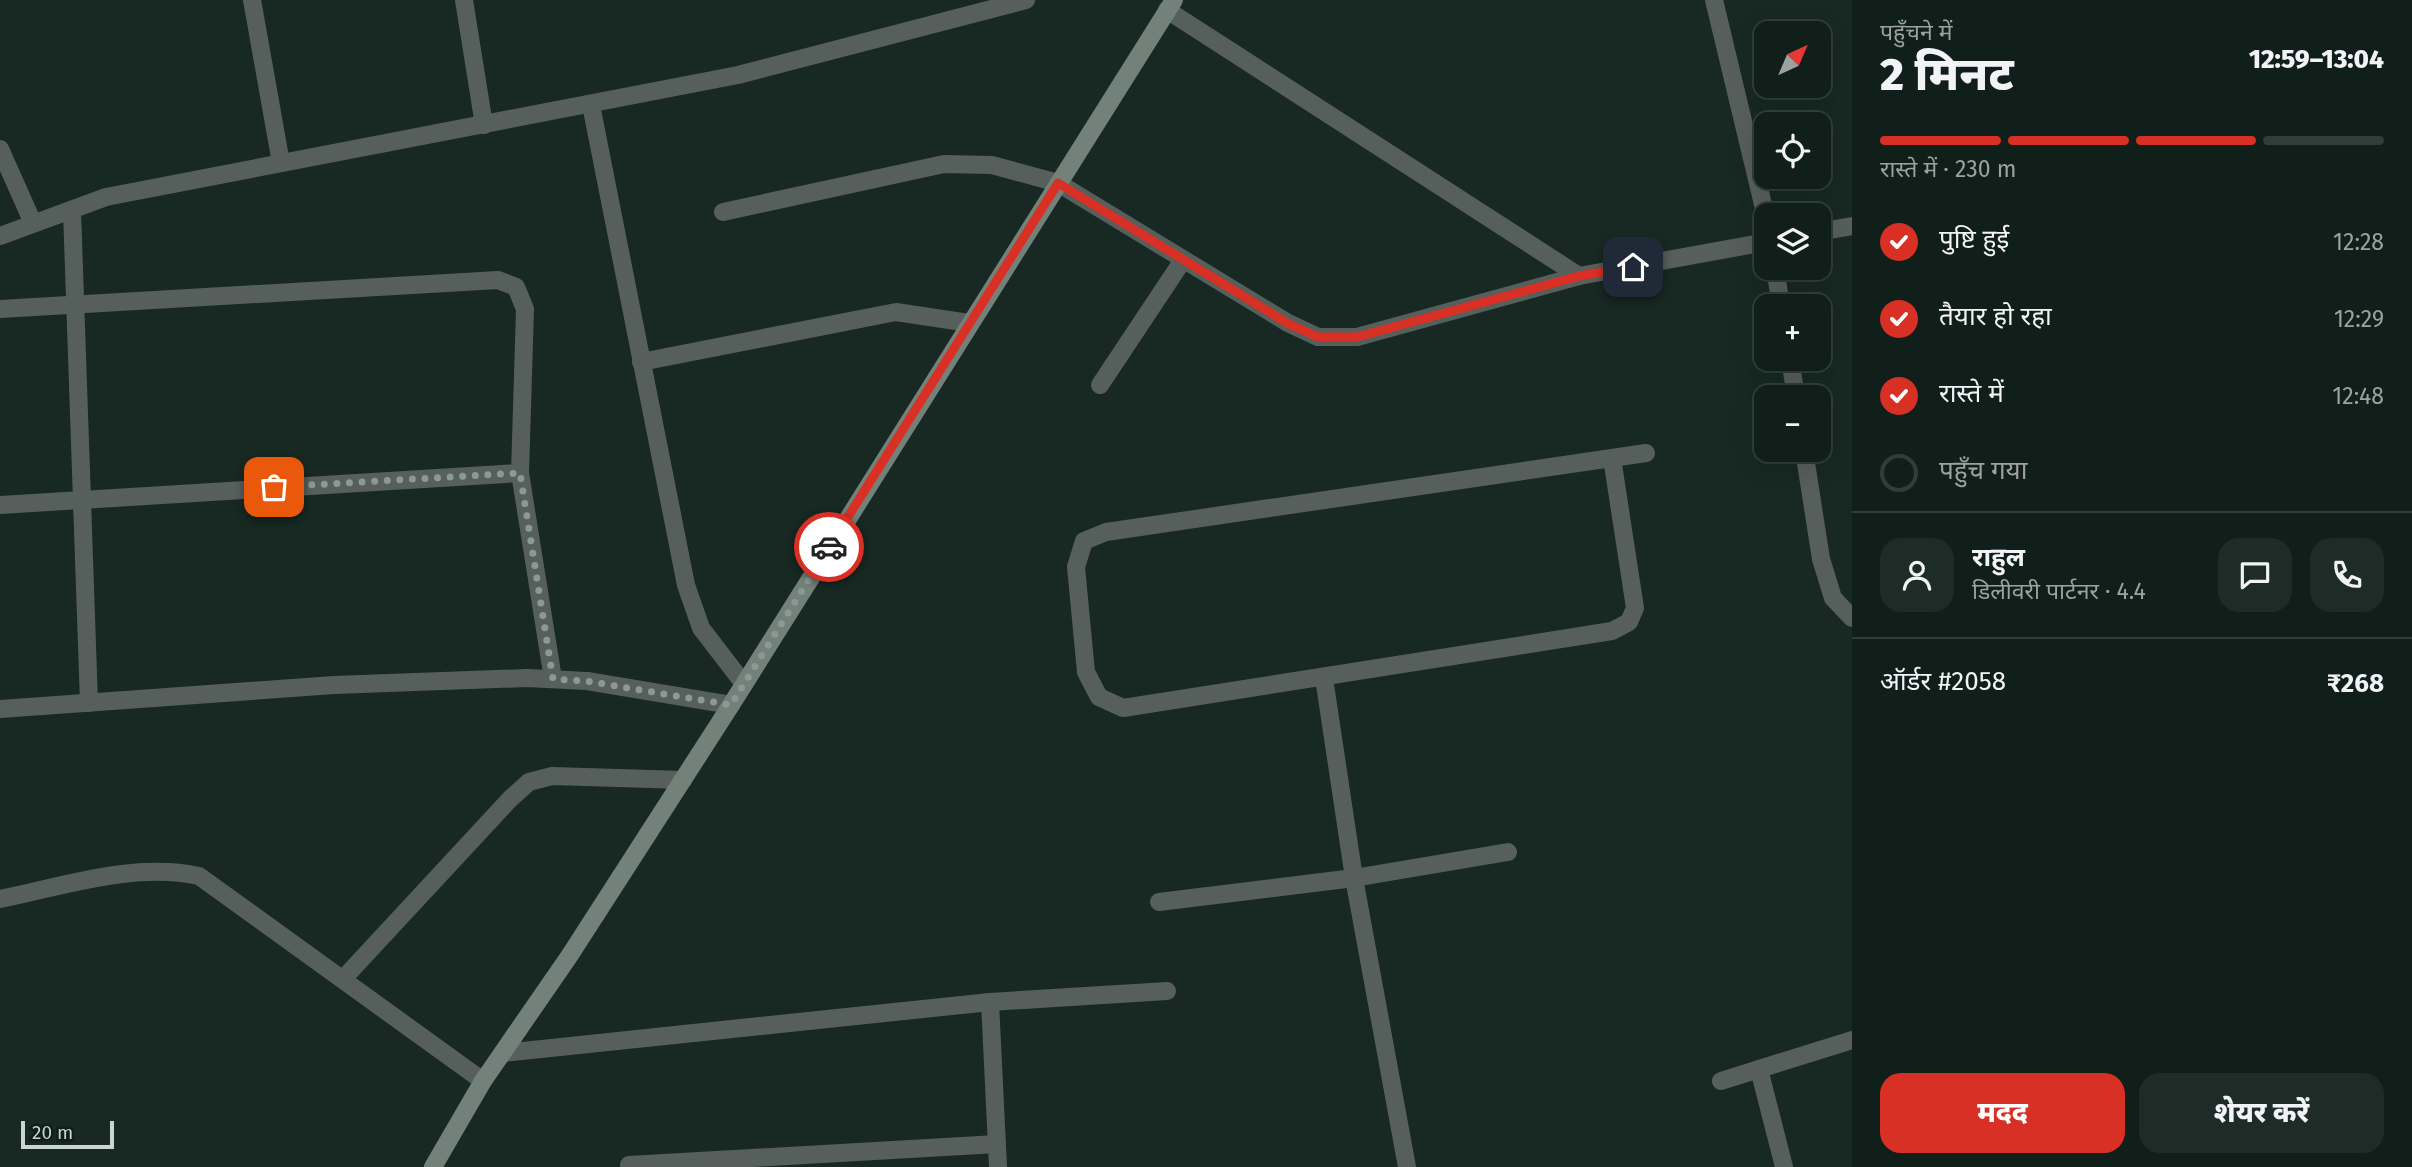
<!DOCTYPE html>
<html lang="hi">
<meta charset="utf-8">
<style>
body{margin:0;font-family:"Fira Sans","Noto Sans Devanagari",sans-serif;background:#1e2c27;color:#f1f3f6;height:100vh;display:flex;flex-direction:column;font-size:26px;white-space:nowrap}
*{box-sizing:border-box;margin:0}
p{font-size:23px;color:#9ca2a2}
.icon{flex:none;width:38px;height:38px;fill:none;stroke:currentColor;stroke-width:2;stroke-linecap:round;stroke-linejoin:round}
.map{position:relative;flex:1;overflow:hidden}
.sheet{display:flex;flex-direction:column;background:#111f1a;width:560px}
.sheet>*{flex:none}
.needle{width:46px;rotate:44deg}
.fabs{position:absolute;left:1754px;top:21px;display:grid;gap:14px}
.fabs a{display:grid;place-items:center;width:77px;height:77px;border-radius:14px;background:#111f1a;box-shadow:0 7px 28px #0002,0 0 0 2px #303d39;font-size:35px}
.scale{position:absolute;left:21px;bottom:18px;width:93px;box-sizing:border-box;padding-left:7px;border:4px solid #cad5d0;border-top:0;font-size:19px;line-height:24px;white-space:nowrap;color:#cad5d0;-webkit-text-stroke:5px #0d2019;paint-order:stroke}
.pin{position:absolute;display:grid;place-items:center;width:60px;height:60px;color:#fff;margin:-30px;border-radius:14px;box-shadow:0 4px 10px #0006}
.courier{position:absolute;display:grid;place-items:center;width:70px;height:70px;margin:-35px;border:5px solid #d93025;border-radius:50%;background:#fff;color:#222;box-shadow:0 2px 9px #0007}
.overview em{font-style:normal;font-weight:800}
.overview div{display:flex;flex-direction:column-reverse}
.overview{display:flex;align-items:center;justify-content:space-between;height:119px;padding:0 28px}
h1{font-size:46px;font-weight:800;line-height:52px}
.bar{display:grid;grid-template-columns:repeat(4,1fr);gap:10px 7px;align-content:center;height:84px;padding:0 28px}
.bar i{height:9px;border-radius:5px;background:#303d39}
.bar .on{background:#d93025}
.bar p{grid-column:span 4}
.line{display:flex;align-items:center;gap:18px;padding:0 28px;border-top:2px solid #303d39}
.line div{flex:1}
.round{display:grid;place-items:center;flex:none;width:74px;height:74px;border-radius:21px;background:#1e2c27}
ol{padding:0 28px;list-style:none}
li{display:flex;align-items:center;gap:21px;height:77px}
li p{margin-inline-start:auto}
li .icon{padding:7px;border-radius:50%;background:#d93025;color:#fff;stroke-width:4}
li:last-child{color:#9ca2a2}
li i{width:38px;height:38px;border:4px solid #303d39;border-radius:50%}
.action{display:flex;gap:14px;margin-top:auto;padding:14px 28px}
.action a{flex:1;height:80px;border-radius:21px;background:#d93025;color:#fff;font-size:28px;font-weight:800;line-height:80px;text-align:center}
.action a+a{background:#1e2c27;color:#f1f3f6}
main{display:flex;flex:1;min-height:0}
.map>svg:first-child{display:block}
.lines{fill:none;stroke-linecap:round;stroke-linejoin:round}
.street{stroke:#575f5c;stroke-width:18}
.secondary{stroke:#72817a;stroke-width:18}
.done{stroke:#8b9993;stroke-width:7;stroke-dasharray:0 12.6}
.route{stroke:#d93025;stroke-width:9}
</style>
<main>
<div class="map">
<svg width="1852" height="1167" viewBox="0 0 1852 1167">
<rect width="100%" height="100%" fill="#172922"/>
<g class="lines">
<g class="street">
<polyline points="252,0 281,163"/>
<polyline points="464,0 484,125"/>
<polyline points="1714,0 1766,217"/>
<polyline points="1167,10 1579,276"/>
<polyline points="591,105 686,585 701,628 744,684"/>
<polyline points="0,149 33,223"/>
<polyline points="72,211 89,703"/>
<polyline points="723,212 944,164 992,165 1058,183 1288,323 1318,337 1357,337 1579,276 1766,242"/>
<polyline points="1818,232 1852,226"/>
<polyline points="0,236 106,197 738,75 1026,0"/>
<polyline points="1775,268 1781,306"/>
<polyline points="0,309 498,280 516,287 525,309 520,473 553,679"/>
<polyline points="1790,359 1796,397"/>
<polyline points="641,362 896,312 969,323"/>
<polyline points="1100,385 1183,260"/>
<polyline points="1804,450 1821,559 1833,598 1852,618"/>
<polyline points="1612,458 1635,608 1629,622 1612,631 1123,708 1099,697 1086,672 1076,567 1084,541 1106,532 1646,453"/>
<polyline points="0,505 520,473"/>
<polyline points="1324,678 1354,878 1407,1167"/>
<polyline points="0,709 334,685 527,678 587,681 731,705"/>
<path d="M 0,899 C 64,886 134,862 199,876 L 483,1081"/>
<polyline points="1159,902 1354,878 1508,852"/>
<polyline points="343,979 510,799 529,782 552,776 683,780"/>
<polyline points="990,1002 998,1167"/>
<polyline points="503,1053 990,1002 1167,991"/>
<polyline points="1759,1069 1784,1167"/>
<polyline points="1721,1081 1852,1040"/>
<polyline points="629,1165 997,1144"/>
</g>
<polyline class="secondary" points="433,1167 483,1081 570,955 731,705 1174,0"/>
</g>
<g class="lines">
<polyline class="done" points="274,487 520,473 553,679 586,681 731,705 829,547"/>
<polyline class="route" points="829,547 1058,183 1287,323 1318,337 1357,337 1579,276 1633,267"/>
</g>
</svg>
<div class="fabs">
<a><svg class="needle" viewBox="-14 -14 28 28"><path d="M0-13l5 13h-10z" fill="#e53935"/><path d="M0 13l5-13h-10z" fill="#9ca2a2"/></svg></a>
<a><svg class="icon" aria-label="locate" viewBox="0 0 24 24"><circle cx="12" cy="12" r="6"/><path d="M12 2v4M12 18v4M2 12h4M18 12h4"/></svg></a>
<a><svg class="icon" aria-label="layers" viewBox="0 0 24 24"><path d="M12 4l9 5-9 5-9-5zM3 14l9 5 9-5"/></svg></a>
<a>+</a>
<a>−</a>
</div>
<div class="scale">20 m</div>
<div class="pin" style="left:274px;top:487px;background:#ea580c"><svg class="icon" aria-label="bag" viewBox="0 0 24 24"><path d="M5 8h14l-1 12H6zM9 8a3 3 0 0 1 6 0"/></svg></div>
<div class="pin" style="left:1633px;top:267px;background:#1f2937"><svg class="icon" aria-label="home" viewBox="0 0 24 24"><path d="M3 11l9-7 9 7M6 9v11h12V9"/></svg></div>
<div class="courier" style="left:829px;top:547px"><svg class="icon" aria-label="car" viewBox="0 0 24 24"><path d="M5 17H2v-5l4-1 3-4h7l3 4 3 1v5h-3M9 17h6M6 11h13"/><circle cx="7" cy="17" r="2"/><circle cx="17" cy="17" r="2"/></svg></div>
</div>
<section class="sheet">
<div class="overview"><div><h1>2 मिनट</h1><p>पहुँचने में</p></div><em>12:59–13:04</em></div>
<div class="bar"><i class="on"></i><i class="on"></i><i class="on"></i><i></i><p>रास्ते में · 230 m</p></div>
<ol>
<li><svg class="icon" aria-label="check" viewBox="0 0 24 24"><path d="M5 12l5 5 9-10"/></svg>पुष्टि हुई<p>12:28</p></li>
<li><svg class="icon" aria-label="check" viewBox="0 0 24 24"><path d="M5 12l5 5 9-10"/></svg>तैयार हो रहा<p>12:29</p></li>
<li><svg class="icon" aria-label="check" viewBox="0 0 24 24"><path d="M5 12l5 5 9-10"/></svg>रास्ते में<p>12:48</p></li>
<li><i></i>पहुँच गया</li>
</ol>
<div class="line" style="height:126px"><a class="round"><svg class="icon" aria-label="person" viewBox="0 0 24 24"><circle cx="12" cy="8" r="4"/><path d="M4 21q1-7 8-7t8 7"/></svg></a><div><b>राहुल</b><p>डिलीवरी पार्टनर · 4.4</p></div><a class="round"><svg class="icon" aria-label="chat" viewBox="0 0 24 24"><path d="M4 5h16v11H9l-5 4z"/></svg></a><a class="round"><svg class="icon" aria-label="phone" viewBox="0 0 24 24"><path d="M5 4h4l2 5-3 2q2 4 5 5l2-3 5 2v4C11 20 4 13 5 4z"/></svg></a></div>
<div class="line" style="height:91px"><div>ऑर्डर #2058</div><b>₹268</b></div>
<div class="action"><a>मदद</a><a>शेयर करें</a></div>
</section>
</main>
